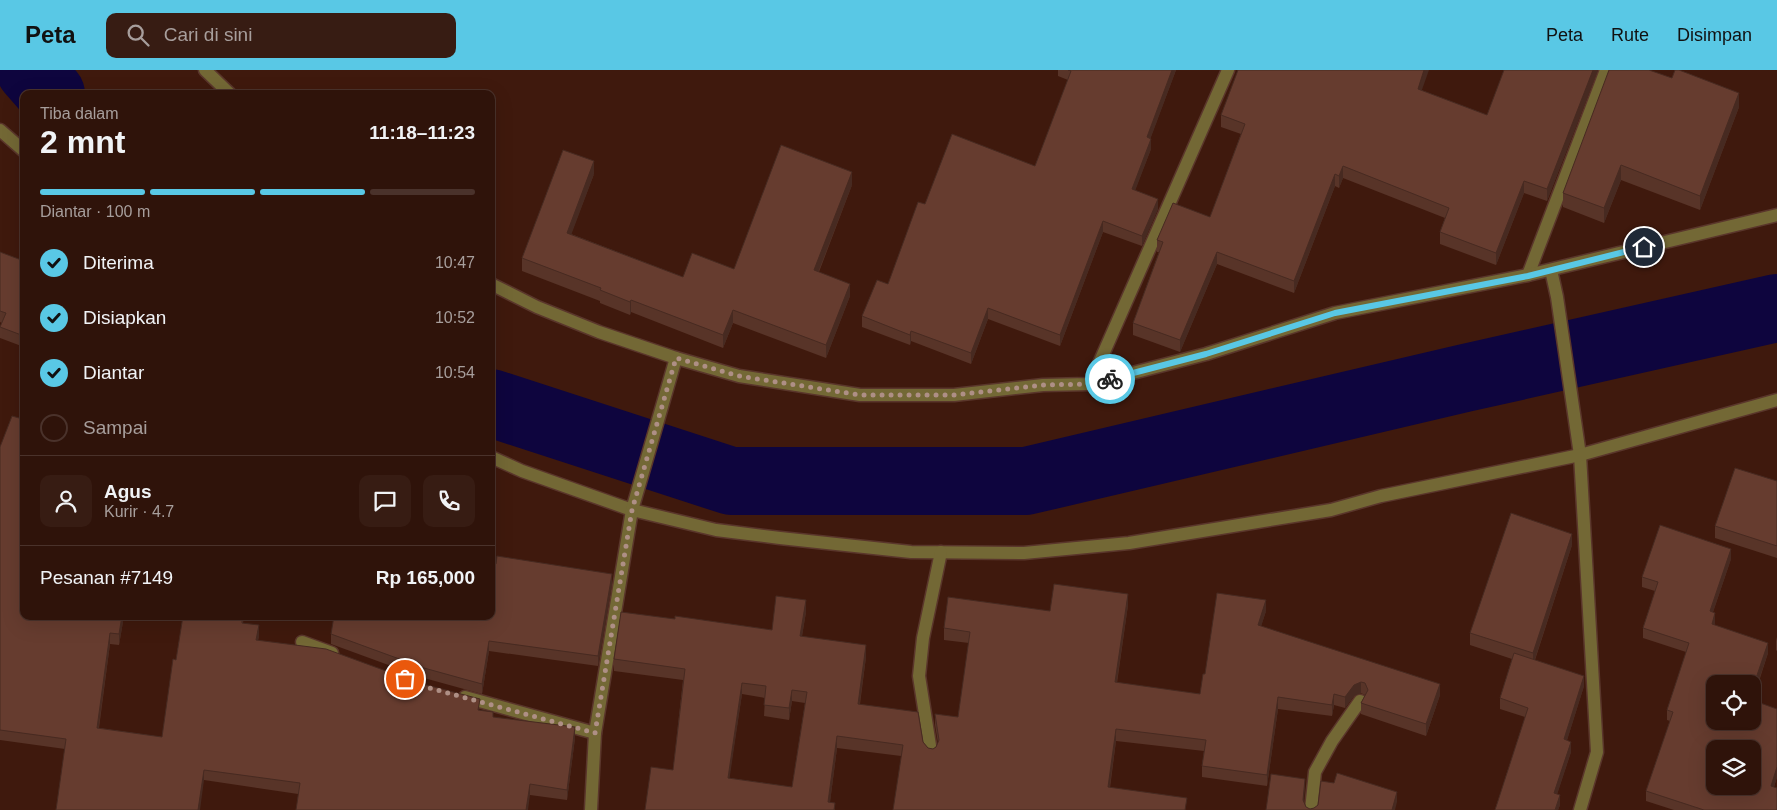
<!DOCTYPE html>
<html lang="id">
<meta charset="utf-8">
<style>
body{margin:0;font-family:Helvetica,sans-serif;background:#371c13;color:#f1f3f6;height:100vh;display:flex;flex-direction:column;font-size:19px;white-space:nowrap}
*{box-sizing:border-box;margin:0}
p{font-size:16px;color:#a79e9c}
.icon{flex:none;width:28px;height:28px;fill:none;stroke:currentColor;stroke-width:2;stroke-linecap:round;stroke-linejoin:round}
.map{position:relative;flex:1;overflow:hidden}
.panel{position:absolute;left:20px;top:20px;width:475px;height:530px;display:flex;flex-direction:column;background:#2f130a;border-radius:10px;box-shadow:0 5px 20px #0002,0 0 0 1px #4a322b}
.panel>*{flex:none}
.buttons{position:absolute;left:1706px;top:605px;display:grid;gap:10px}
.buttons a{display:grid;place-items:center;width:55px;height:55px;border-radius:10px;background:#2f130a;box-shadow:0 5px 20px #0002,0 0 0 1px #4a322b;font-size:25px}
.pin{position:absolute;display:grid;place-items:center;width:42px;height:42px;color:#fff;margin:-21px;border:2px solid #fff;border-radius:50%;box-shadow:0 1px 5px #0007}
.courier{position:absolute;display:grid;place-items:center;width:50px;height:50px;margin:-25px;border:4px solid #59c8e5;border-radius:50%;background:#fff;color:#222;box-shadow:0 1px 6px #0007}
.headline em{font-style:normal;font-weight:600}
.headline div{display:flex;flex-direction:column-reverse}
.headline{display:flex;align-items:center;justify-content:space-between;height:85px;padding:0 20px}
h1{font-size:32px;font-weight:600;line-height:38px}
.bar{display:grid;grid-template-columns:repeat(4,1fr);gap:8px 5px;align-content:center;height:60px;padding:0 20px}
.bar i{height:6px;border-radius:4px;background:#4a322b}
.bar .active{background:#59c8e5}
.bar p{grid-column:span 4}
.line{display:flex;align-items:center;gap:12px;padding:0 20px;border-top:1px solid #4a322b}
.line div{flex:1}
.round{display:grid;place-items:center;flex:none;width:52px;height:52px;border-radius:10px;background:#371c13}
ol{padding:0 20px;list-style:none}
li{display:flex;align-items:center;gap:15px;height:55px}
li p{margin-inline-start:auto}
li .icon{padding:5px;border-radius:50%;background:#59c8e5;color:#111;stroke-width:4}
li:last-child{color:#a79e9c}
li i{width:28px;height:28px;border:2px solid #4a322b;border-radius:50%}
header{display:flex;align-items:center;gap:30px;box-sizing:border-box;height:70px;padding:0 25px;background:#59c8e5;color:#111}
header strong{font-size:24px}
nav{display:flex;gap:28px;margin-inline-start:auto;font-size:18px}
.search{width:350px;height:45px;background:#371c13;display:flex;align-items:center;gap:12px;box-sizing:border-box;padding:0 18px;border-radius:10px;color:#a79e9c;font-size:19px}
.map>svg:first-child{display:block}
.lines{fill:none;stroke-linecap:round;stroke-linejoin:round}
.river{stroke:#0e053e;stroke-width:68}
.minor-casing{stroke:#5a362b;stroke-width:15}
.minor{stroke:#736835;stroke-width:12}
.wall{fill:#583428;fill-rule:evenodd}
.shaded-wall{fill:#472a21}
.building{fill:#663c2f;stroke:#472a21;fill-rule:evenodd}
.done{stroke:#ae8f85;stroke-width:5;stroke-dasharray:0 9}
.route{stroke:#59c8e5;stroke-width:6}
</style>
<header>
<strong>Peta</strong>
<div class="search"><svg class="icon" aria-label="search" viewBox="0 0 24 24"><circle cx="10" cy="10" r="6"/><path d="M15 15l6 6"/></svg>Cari di sini</div>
<nav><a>Peta</a><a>Rute</a><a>Disimpan</a></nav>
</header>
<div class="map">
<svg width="1777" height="740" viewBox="0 0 1777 740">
<rect width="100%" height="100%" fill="#3f190d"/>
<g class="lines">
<g class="river">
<polyline points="30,0 51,24"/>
<polyline points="491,333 731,411 1026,411 1465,308 1777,238"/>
</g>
<defs>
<g id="minor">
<polyline points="205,0 230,24"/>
<polyline points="0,60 24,81"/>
<polyline points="1551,200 1557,227 1580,385 1597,682 1580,740"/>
<polyline points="1528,205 1606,0"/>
<polyline points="491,214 537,237 599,262 676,288 739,306 860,325 954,325 1043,315 1090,314 1206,284 1335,243 1528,205 1777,145"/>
<polyline points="1090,314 1228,0"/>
<polyline points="491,387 522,401 632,440 716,460 780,468 911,482 1024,483 1129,473 1331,440 1381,426 1580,385 1777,330"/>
<polyline points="302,572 332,583"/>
<polyline points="465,627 595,663"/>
<polyline points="931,682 919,606 923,568 941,482"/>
<polyline points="591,740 595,663 632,440 676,288"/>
<polyline points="1311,740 1315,702 1332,671 1360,631"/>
</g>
</defs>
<use href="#minor" class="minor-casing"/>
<use href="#minor" class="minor"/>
</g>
<g class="wall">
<polygon points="1058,0 1176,0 1150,69 1151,79 1135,120 1158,139 1142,176 1103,162 1060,276 988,249 971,294 911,271 910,275 862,257 862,246 888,214 925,134 1035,96 1068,10 1058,6"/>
<polygon points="1598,0 1547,131 1524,123 1496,195 1440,174 1440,162 1445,148 1343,108 1339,118 1335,116 1294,223 1217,194 1180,282 1133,265 1133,253 1159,182 1157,182 1157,170 1210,147 1241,64 1221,57 1221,45 1421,20 1487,45"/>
<polygon points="1739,37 1700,140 1621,110 1604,153 1563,137 1563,123"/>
<polygon points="594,104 571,164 683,207 734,199 852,115 819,202 850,226 826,288 733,253 723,278 631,242 630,245 600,233 600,231 522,201 522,188"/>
<polygon points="0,182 24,191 24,277 0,268 0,257 2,253 0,252"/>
<polygon points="19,348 24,546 124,546 119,575 110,574 99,658 162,667 176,590 183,546 244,546 243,553 259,566 258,570 480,640 493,647 575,668 567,730 530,725 298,724 204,710 65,679 0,670 0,377"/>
<polygon points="1777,411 1777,488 1715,468 1715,456"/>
<polygon points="1572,475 1535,590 1584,616 1567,670 1571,682 1557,724 1560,735 1558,740 1495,740 1525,647 1500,639 1500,628 1512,589 1470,575 1470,563"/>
<polygon points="1731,489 1713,542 1715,553 1714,555 1768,583 1753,630 1777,707 1774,717 1777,740 1674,740 1646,731 1646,721 1670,651 1667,650 1667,640 1686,582 1643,568 1643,558 1655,521 1642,517 1642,507"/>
<polygon points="612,514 598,596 489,581 482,624 424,608 331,574 331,564"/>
<path d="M 1128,535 L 1117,613 L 1200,624 L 1205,604 L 1266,541 L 1261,556 L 1440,625 L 1426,666 L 1361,644 L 1361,633 L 1365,625 L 1361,623 L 1354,626 L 1345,638 L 1334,635 L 1332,646 L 1278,639 L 1267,716 L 1202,707 L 1202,696 L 1204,681 L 1116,671 L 1110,718 L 1187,740 L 901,686 L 837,678 L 830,732 L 835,740 L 673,700 L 683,610 L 614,601 L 614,589 L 675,549 L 772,560 L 806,542 L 802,566 L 866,587 L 860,634 L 923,672 L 928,678 L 933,679 L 936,677 L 938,673 L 935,655 L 935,644 L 958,647 L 969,573 L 944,570 L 944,558 L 1050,541 ZM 742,624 L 765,628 L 764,646 L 789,650 L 792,631 L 805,633 L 792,717 L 729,708 Z"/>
<polygon points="1777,567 1777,581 1776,580 1776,571"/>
</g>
<g class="shaded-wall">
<polygon points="1172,0 1176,0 1147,78 1147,67"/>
<polygon points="1424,0 1429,0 1418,31 1418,19"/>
<polygon points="1593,0 1598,0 1547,131 1547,119"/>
<polygon points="1739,23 1739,37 1700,140 1700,126"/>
<polygon points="1151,69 1151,79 1132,129 1132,119"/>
<polygon points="594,91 594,104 567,176 567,163"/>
<polygon points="1621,95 1621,110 1604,153 1604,138"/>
<polygon points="1343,96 1343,108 1339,118 1339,106"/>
<polygon points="852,102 852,115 814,213 814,200"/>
<polygon points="1335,104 1335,116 1294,223 1294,211"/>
<polygon points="1524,111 1524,123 1496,195 1496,183"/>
<polygon points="1158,129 1158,139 1142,176 1142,166"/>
<polygon points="1103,151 1103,162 1060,276 1060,265"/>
<polygon points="1217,182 1217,194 1180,282 1180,270"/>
<polygon points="850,214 850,226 826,288 826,275"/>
<polygon points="631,230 631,242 630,245 630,232"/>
<polygon points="988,238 988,249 971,294 971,283"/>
<polygon points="733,240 733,253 723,278 723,265"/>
<polygon points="911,261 911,271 910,275 910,265"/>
<polygon points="1572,464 1572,475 1533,595 1533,583"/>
<polygon points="1731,479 1731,489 1710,551 1710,541"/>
<polygon points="612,504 612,514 598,596 598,586"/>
<polygon points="1128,524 1128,535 1115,624 1115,612"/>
<polygon points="806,530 806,542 800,578 800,566"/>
<polygon points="1266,530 1266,541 1258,566 1258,555"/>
<polygon points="1715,543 1715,553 1712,564 1712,554"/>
<polygon points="122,546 124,546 119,575 119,564"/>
<polygon points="259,555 259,566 256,580 256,570"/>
<polygon points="110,563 110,574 97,669 97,658"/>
<polygon points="489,571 489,581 482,624 482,614"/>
<polygon points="1768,573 1768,583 1752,630 1752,620"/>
<polygon points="866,575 866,587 858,645 858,634"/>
<polygon points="1584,606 1584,616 1564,680 1564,669"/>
<polygon points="1361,612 1361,623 1354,626 1345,638 1345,627 1354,615"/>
<polygon points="742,613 742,624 728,719 728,708"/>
<polygon points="1440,614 1440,625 1426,666 1426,654"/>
<polygon points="792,620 792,631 789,650 789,638"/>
<polygon points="1334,624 1334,635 1332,646 1332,635"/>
<polygon points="1278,627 1278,639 1267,716 1267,705"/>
<polygon points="575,657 575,668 567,730 567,720"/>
<polygon points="1116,659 1116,671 1108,729 1108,717"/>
<polygon points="837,666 837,678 829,740 828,732"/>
<polygon points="1571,672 1571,682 1554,734 1554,723"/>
<polygon points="1777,697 1777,707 1771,726 1771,716"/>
<polygon points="204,700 204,710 200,740 198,740"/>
<polygon points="1305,709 1305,718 1303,740 1303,730"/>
<polygon points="530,714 530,725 528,740 526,740"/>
<polygon points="1397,722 1397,732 1395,740 1392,740"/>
<polygon points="1560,725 1560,735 1558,740 1555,740"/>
</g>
<g class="building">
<polygon points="1068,0 1172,0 1147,67 1151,69 1132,119 1158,129 1142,166 1103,151 1060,265 988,238 971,283 911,261 910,265 862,246 877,210 888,214 918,132 925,134 952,64 1035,96 1071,1"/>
<polygon points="1238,0 1424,0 1418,19 1487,45 1504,0 1593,0 1547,119 1524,111 1496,183 1440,162 1449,138 1343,96 1339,106 1335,104 1294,211 1217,182 1180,270 1133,253 1163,172 1157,170 1173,133 1210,147 1245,54 1221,45"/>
<polygon points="1609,0 1649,0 1672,8 1675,0 1679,0 1739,23 1700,126 1621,95 1604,138 1563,123"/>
<polygon points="781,75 852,102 814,200 850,214 826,275 733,240 723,265 631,230 630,232 600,220 601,218 522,188 563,80 594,91 567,163 683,207 692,183 734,199"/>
<polygon points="0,182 24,191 24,266 0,257 6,243 0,241"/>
<polygon points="24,334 24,546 122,546 119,564 110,563 97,658 162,667 173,589 176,590 183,546 242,546 242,553 259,555 256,570 326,579 419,613 480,629 478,640 493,642 493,647 575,657 567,720 530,714 526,740 296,740 300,713 204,700 198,740 56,740 66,669 0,660 0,377 12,346 19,348"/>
<polygon points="1735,398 1777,411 1777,476 1715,456"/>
<polygon points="1511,443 1572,464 1533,583 1470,563"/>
<path d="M 1660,455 L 1731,479 L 1710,541 L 1715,543 L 1712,554 L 1768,573 L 1752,620 L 1752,614 L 1715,614 L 1715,651 L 1752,651 L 1752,630 L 1777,639 L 1777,697 L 1771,716 L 1777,718 L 1777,740 L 1704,740 L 1646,721 L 1673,642 L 1667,640 L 1689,573 L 1643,558 L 1658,512 L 1642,507 ZM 1715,679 L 1752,679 L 1752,716 L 1715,716 Z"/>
<polygon points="497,486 612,504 598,586 489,571 482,614 424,598 331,564 334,546 491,546 491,493 496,494"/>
<path d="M 1054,514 L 1128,524 L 1115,612 L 1200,624 L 1203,604 L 1205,604 L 1217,523 L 1266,530 L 1258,555 L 1440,614 L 1426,654 L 1361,633 L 1368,620 L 1365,613 L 1361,612 L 1354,615 L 1345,627 L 1334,624 L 1332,635 L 1278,627 L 1267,705 L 1202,696 L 1206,670 L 1116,659 L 1108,717 L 1187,728 L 1185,740 L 893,740 L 903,675 L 837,666 L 828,732 L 835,733 L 834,740 L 645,740 L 651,697 L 673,700 L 685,599 L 614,589 L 621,542 L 675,549 L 675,546 L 772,560 L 776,526 L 806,530 L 800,566 L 866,575 L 858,634 L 918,642 L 923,672 L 928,678 L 933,679 L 936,677 L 939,670 L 935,644 L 958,647 L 970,562 L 944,558 L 948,527 L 1050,541 ZM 742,613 L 766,616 L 764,635 L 789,638 L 792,620 L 807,622 L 792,717 L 728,708 Z"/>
<polygon points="1514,583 1584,606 1564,669 1571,672 1554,723 1560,725 1555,740 1495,740 1528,638 1500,628"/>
<polygon points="1337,703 1397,722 1392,740 1266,740 1271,704 1305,709 1303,730 1306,737 1310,739 1314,738 1318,735 1321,711 1334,713"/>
</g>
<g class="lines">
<polyline class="done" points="405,609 422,616 595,663 632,440 676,288 739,306 860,325 954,325 1043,315 1090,314 1110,309"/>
<polyline class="route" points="1110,309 1206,284 1335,243 1528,206 1644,177"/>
</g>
</svg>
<div class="buttons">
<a><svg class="icon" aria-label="locate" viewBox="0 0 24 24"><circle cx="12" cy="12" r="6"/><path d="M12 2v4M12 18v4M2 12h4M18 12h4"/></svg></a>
<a><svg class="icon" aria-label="layers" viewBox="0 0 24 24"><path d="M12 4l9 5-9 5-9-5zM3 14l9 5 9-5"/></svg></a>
</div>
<div class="pin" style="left:405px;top:609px;background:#ea580c"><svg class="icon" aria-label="bag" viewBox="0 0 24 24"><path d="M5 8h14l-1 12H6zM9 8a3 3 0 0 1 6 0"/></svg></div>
<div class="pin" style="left:1644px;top:177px;background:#1f2937"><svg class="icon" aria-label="home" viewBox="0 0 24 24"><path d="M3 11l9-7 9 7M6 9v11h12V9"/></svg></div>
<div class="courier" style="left:1110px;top:309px"><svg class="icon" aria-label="bike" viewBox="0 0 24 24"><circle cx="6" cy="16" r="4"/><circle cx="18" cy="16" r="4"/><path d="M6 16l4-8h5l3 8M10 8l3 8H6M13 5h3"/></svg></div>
<section class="panel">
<div class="headline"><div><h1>2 mnt</h1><p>Tiba dalam</p></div><em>11:18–11:23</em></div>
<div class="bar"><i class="active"></i><i class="active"></i><i class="active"></i><i></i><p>Diantar · 100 m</p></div>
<ol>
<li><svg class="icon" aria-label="check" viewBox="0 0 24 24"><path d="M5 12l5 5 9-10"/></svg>Diterima<p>10:47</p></li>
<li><svg class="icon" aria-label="check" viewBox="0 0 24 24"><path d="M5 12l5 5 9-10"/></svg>Disiapkan<p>10:52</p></li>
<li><svg class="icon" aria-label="check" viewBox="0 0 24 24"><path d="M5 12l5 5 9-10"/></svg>Diantar<p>10:54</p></li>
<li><i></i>Sampai</li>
</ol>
<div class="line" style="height:90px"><a class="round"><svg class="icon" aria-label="person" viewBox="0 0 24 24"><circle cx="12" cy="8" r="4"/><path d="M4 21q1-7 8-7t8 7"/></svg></a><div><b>Agus</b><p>Kurir · 4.7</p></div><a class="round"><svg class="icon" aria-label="chat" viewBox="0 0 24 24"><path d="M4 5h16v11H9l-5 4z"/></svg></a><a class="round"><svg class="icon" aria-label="phone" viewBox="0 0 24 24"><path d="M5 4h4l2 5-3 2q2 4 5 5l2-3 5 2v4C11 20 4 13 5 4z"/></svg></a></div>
<div class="line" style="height:65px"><div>Pesanan #7149</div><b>Rp 165,000</b></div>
</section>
</div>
